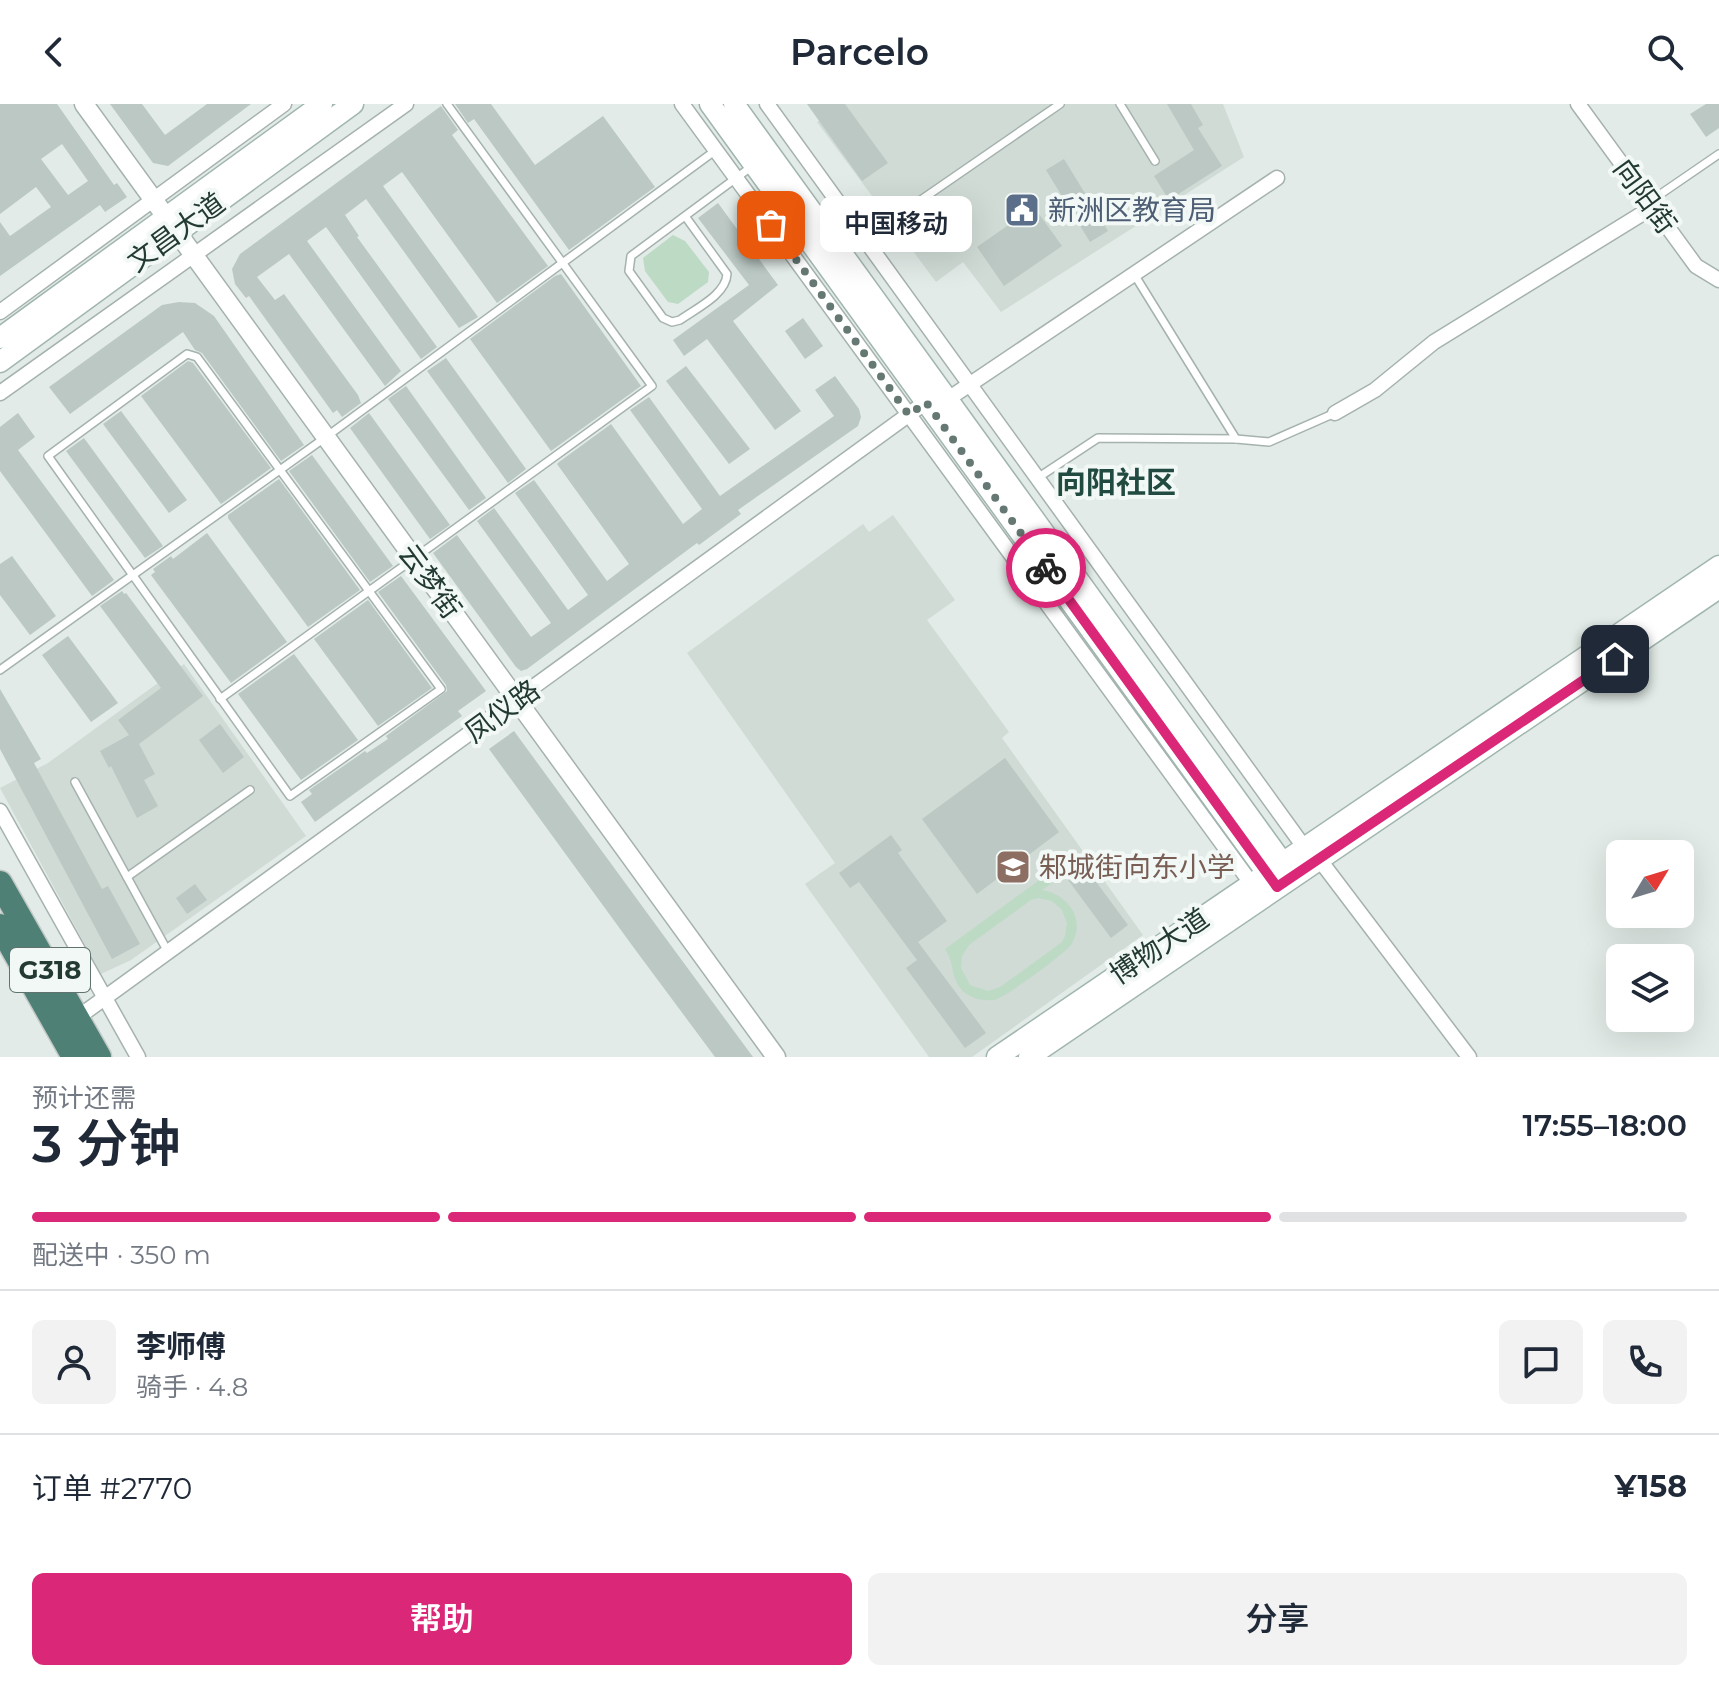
<!DOCTYPE html>
<html lang="zh">
<meta charset="utf-8">
<style>
body{margin:0;font-family:Montserrat,"Noto Sans SC",sans-serif;background:#f2f2f3;color:#1f2937;height:100vh;display:flex;flex-direction:column;font-size:30px;white-space:nowrap}
*{box-sizing:border-box;margin:0}
p{font-size:26px;color:#747a83}
.icon{flex:none;width:44px;height:44px;fill:none;stroke:currentColor;stroke-width:2;stroke-linecap:round;stroke-linejoin:round}
.map{position:relative;height:953px;overflow:hidden}
.details{display:flex;flex-direction:column;background:#fff;flex:1}
.details>*{flex:none}
.needle{width:52px;rotate:52deg}
.controls{position:absolute;left:1606px;top:736px;display:grid;gap:16px}
.controls a{display:grid;place-items:center;width:88px;height:88px;border-radius:12px;background:#fff;box-shadow:0 8px 32px #0002;font-size:40px}
.pin{position:absolute;display:grid;place-items:center;width:68px;height:68px;color:#fff;margin:-34px;border-radius:16px;box-shadow:0 4px 12px #0006}
.courier{position:absolute;display:grid;place-items:center;width:80px;height:80px;margin:-40px;border:6px solid #db2777;border-radius:50%;background:#fff;color:#222;box-shadow:0 2px 10px #0007}
.bubble{position:absolute;height:56px;border-radius:12px;background:#fff;box-shadow:0 8px 32px #0002;font-size:26px;font-weight:600;line-height:56px;text-align:center}
.overview em{font-style:normal;font-weight:600}
.overview div{display:flex;flex-direction:column-reverse}
.overview{display:flex;align-items:center;justify-content:space-between;height:136px;padding:0 32px}
h1{font-size:52px;font-weight:600;line-height:60px}
.bar{display:grid;grid-template-columns:repeat(4,1fr);gap:12px 8px;align-content:center;height:96px;padding:0 32px}
.bar i{height:10px;border-radius:6px;background:#e0e1e3}
.bar .active{background:#db2777}
.bar p{grid-column:span 4}
.line{display:flex;align-items:center;gap:20px;padding:0 32px;border-top:2px solid #e0e1e3}
.line div{flex:1}
.round{display:grid;place-items:center;flex:none;width:84px;height:84px;border-radius:12px;background:#f2f2f3}
.primary-button{display:flex;gap:16px;margin-top:auto;padding:16px 32px}
.primary-button a{flex:1;height:92px;border-radius:12px;background:#db2777;color:#fff;font-size:32px;font-weight:600;line-height:92px;text-align:center}
.primary-button a+a{background:#f2f2f3;color:#1f2937}
header{display:flex;justify-content:space-between;align-items:center;height:104px;padding:0 32px;background:#fff;font-size:36px;font-weight:600}
.map>svg:first-child{display:block}
.built{fill:#d0dbd6}
.green{fill:#bddac5;fill-rule:evenodd}
.building{fill:#bbc8c3;fill-rule:evenodd}
.lines{fill:none;stroke-linecap:round;stroke-linejoin:round}
.service-casing{stroke:#a5b2ae;stroke-width:10}
.minor-casing{stroke:#a5b2ae;stroke-width:17}
.tertiary-casing{stroke:#a5b2ae;stroke-width:21}
.secondary-casing{stroke:#a1b6af;stroke-width:23}
.trunk-casing{stroke:#c1c8c6;stroke-width:27}
.service{stroke:#fff;stroke-width:7}
.minor{stroke:#fff;stroke-width:14}
.tertiary{stroke:#fff;stroke-width:18}
.secondary{stroke:#fff;stroke-width:20}
.trunk{stroke:#4e8075;stroke-width:24}
.done{stroke:#667873;stroke-width:8;stroke-dasharray:0 14.4}
.route{stroke:#db2777;stroke-width:10}
.labels{text-anchor:middle;dominant-baseline:central;stroke-width:8;stroke-linejoin:round;paint-order:stroke}
.shield{fill:#f2f8f5;stroke:#61736e;stroke-width:2}
.shield-label{font-size:26px;font-weight:bold;fill:#233a34}
.street-label{font-size:28px;fill:#233a34;stroke:#f2f8f5}
.service-label{font-size:28px;fill:#4e5e75;stroke:#f2f8f5;text-anchor:start}
.education-label{font-size:28px;fill:#785e54;stroke:#f2f8f5;text-anchor:start}
.neighbourhood-label{font-size:30px;font-weight:bold;fill:#214b41;stroke:#f2f8f5}
</style>
<header><svg class="icon" aria-label="back" viewBox="0 0 24 24"><path d="M15 5l-7 7 7 7"/></svg>Parcelo<svg class="icon" aria-label="search" viewBox="0 0 24 24"><circle cx="10" cy="10" r="6"/><path d="M15 15l6 6"/></svg></header>
<div class="map">
<svg width="1719" height="953" viewBox="0 0 1719 953">
<rect width="100%" height="100%" fill="#e2ebe7"/>
<g class="built">
<polygon points="843,0 1223,0 1244,53 1001,208 963,158 936,178 817,18"/>
<polygon points="893,411 955,496 927,516 1009,628 1002,634 1143,831 972,953 929,953 805,780 835,759 687,549 863,420 869,428"/>
<polygon points="184,560 306,732 131,856 101,870 0,684 48,659"/>
</g>
<g class="green">
<polygon points="673,131 685,137 709,168 708,178 678,200 668,198 645,167 643,154"/>
<path d="M 1053,766 L 1059,774 L 1042,786 C 1068,790 1087,816 1071,841 C 1064,850 1005,894 994,896 C 987,897 977,896 970,892 C 949,881 956,860 945,845 ZM 1038,794 L 1052,797 L 1062,806 L 1067,819 L 1065,832 L 1062,838 L 1000,883 L 988,887 L 970,881 L 961,864 L 962,852 L 969,841 L 1031,796 Z"/>
</g>
<g class="building">
<path d="M 0,0 L 57,0 L 114,81 L 117,79 L 127,93 L 105,108 L 100,101 L 0,172 L 0,118 L 10,132 L 51,103 L 36,83 L 0,110 ZM 62,40 L 88,77 L 68,91 L 41,55 Z"/>
<polygon points="110,0 142,0 165,31 207,0 251,0 168,62 153,59"/>
<polygon points="455,0 491,0 535,61 603,12 655,83 569,146 474,15 468,19"/>
<polygon points="807,0 845,0 888,59 862,77"/>
<polygon points="1167,0 1191,0 1203,21 1198,24 1222,62 1169,96 1154,72 1194,46"/>
<polygon points="1706,0 1719,0 1719,24 1706,33 1690,10"/>
<polygon points="441,2 458,26 452,31 548,162 497,199 402,68 383,82 478,213 459,224 366,95 345,111 359,132 357,133 437,243 421,255 326,123 307,137 401,267 385,282 289,150 257,173 275,196 284,190 358,291 361,299 342,313 337,306 333,309 249,192 246,194 235,180 232,165 240,150"/>
<polygon points="1064,55 1108,127 1090,138 1046,66"/>
<polygon points="718,99 778,181 733,217 801,307 775,326 707,235 684,252 673,236 749,181 698,114"/>
<polygon points="1034,103 1062,142 1004,182 977,143"/>
<polygon points="561,170 641,282 551,347 470,235 555,172"/>
<polygon points="179,198 195,199 214,212 304,341 281,357 202,249 195,246 183,228 70,310 49,283 162,201"/>
<polygon points="803,214 823,242 805,255 785,227"/>
<polygon points="446,254 526,365 508,379 427,267"/>
<polygon points="188,257 193,259 271,364 221,400 141,292"/>
<polygon points="686,262 750,345 729,360 666,277"/>
<polygon points="835,272 859,305 861,313 858,322 738,406 741,410 699,441 697,439 527,565 521,567 516,563 433,449 457,431 531,533 551,519 477,417 494,404 568,506 588,491 515,389 534,376 607,477 629,460 557,360 559,358 611,320 683,420 702,405 630,306 649,293 720,392 834,312 815,286"/>
<polygon points="406,282 486,394 469,406 388,295"/>
<polygon points="121,307 187,396 169,409 103,320"/>
<polygon points="18,309 35,333 18,346 114,476 92,492 0,367 0,323"/>
<polygon points="369,309 450,421 430,435 350,324"/>
<polygon points="84,334 163,442 145,454 66,347"/>
<polygon points="312,351 393,462 370,478 289,367"/>
<polygon points="279,375 360,486 308,523 228,414 228,411"/>
<polygon points="207,429 287,538 231,579 151,471 155,468 153,465 171,452 173,455"/>
<polygon points="12,452 56,512 30,531 0,491 0,460"/>
<polygon points="401,472 486,587 458,607 462,612 315,718 301,698 312,690 309,686 365,647 367,649 388,635 386,632 447,587 446,581 378,488"/>
<polygon points="122,487 124,490 126,489 203,592 139,640 155,670 144,676 158,702 137,714 111,662 109,664 100,647 129,631 118,616 161,584 100,502"/>
<polygon points="368,496 432,584 378,622 314,535"/>
<polygon points="68,532 118,599 91,618 42,551"/>
<polygon points="294,550 358,636 301,676 238,590"/>
<polygon points="0,585 41,655 34,659 102,785 108,782 140,840 112,855 0,645"/>
<polygon points="220,620 244,653 223,669 199,636"/>
<polygon points="514,627 664,832 753,953 715,953 634,844 489,645"/>
<polygon points="1005,654 1059,728 977,790 922,715"/>
<polygon points="891,731 902,746 898,749 947,817 918,838 986,929 965,944 906,864 917,856 859,778 850,784 839,769"/>
<polygon points="1074,748 1128,821 1111,834 1057,761"/>
<polygon points="195,780 207,796 187,810 176,794"/>
</g>
<g class="lines">
<defs>
<g id="service">
<polyline points="1120,0 1155,57"/>
<polyline points="1649,98 1719,50"/>
<path d="M 685,112 L 727,170 C 726,191 695,205 680,216 L 672,218 L 663,214 L 629,167 L 631,152 L 751,63"/>
<polyline points="844,149 1060,0"/>
<polyline points="1134,170 1236,335 1269,338 1335,309"/>
<polygon points="187,250 197,253 441,585 290,692 48,352"/>
<polyline points="1039,373 1098,334 1236,335"/>
<polyline points="0,566 326,333 716,46"/>
<polyline points="220,595 652,282 447,0"/>
<polyline points="75,678 168,848"/>
<polyline points="127,773 250,686"/>
</g>
<g id="minor">
<polyline points="682,0 1251,779"/>
<polyline points="767,0 1304,743"/>
<polyline points="1578,0 1696,162 1719,176"/>
<polyline points="0,208 284,0"/>
<polyline points="0,289 406,0"/>
<polyline points="948,295 1277,74"/>
<polyline points="1335,309 1375,286 1434,238 1653,103"/>
<polyline points="0,707 138,953"/>
<polyline points="1319,755 1469,953"/>
<polyline points="77,914 926,298"/>
</g>
<polyline id="tertiary" points="84,0 776,953"/>
<g id="secondary">
<polyline points="710,0 1277,783"/>
<polyline points="734,0 1293,773"/>
<polyline points="0,234 322,0"/>
<polyline points="0,258 353,0"/>
<polyline points="997,953 1719,462"/>
<polyline points="1029,953 1719,484"/>
</g>
<g id="trunk">
<polyline points="0,779 99,953"/>
<polyline points="0,822 74,953"/>
</g>
</defs>
<use href="#service" class="service-casing"/>
<use href="#minor" class="minor-casing"/>
<use href="#tertiary" class="tertiary-casing"/>
<use href="#secondary" class="secondary-casing"/>
<use href="#trunk" class="trunk-casing"/>
<use href="#service" class="service"/>
<use href="#minor" class="minor"/>
<use href="#tertiary" class="tertiary"/>
<use href="#secondary" class="secondary"/>
<use href="#trunk" class="trunk"/>
</g>
<g class="lines">
<polyline class="done" points="771,121 909,311 926,298 1046,464"/>
<polyline class="route" points="1046,464 1277,783 1615,555"/>
</g>
<defs>
<symbol id="civic-square" viewBox="-11 -11 22 22"><rect x="-9" y="-9" width="18" height="18" rx="4" fill="#5c6f8a" stroke="#f2f8f5"/><path d="M-.6-6.5H3V-4.5H.6V-3L4-1V1h2V6H-6V1h2V-1L-.6-3ZM-1.2 2.5V6h2.4V2.5Z" fill="#fff"/></symbol>
<symbol id="school-square" viewBox="-11 -11 22 22"><rect x="-9" y="-9" width="18" height="18" rx="4" fill="#8d6e63" stroke="#f2f8f5"/><path d="M0-5L7-2L0 1L-7-2ZM-4 1L0 2.5L4 1V4Q0 6-4 4Z" fill="#fff"/></symbol>
</defs>
<g fill-rule="evenodd">
<use href="#civic-square" x="1002" y="86" width="40" height="40"/>
<use href="#school-square" x="993" y="743" width="40" height="40"/>
</g>
<g class="labels">
<rect class="shield" x="10" y="844" width="80" height="44" rx="6"/>
<g class="shield-label">
<text x="50" y="866">G318</text>
</g>
<g class="street-label">
<text transform="translate(1645 92) rotate(54)">向阳街</text>
<text transform="translate(176 128) rotate(-36)">文昌大道</text>
<text transform="translate(430 477) rotate(54)">云梦街</text>
<text transform="translate(502 607) rotate(-36)">凤仪路</text>
<text transform="translate(1159 842) rotate(-34)">博物大道</text>
</g>
<g class="service-label">
<text x="1048" y="106">新洲区教育局</text>
</g>
<g class="education-label">
<text x="1039" y="763">邾城街向东小学</text>
</g>
<g class="neighbourhood-label">
<text x="1116" y="378">向阳社区</text>
</g>
</g>
</svg>
<div class="controls">
<a><svg class="needle" viewBox="-14 -14 28 28"><path d="M0-13l5 13h-10z" fill="#e53935"/><path d="M0 13l5-13h-10z" fill="#747a83"/></svg></a>
<a><svg class="icon" aria-label="layers" viewBox="0 0 24 24"><path d="M12 4l9 5-9 5-9-5zM3 14l9 5 9-5"/></svg></a>
</div>
<div class="pin" style="left:771px;top:121px;background:#ea580c"><svg class="icon" aria-label="bag" viewBox="0 0 24 24"><path d="M5 8h14l-1 12H6zM9 8a3 3 0 0 1 6 0"/></svg></div>
<div class="pin" style="left:1615px;top:555px;background:#1f2937"><svg class="icon" aria-label="home" viewBox="0 0 24 24"><path d="M3 11l9-7 9 7M6 9v11h12V9"/></svg></div>
<div class="courier" style="left:1046px;top:464px"><svg class="icon" aria-label="bike" viewBox="0 0 24 24"><circle cx="6" cy="16" r="4"/><circle cx="18" cy="16" r="4"/><path d="M6 16l4-8h5l3 8M10 8l3 8H6M13 5h3"/></svg></div>
<div class="bubble" style="left:820px;top:92px;width:152px">中国移动</div>
</div>
<section class="details">
<div class="overview"><div><h1>3 分钟</h1><p>预计还需</p></div><em>17:55–18:00</em></div>
<div class="bar"><i class="active"></i><i class="active"></i><i class="active"></i><i></i><p>配送中 · 350 m</p></div>
<div class="line" style="height:144px"><a class="round"><svg class="icon" aria-label="person" viewBox="0 0 24 24"><circle cx="12" cy="8" r="4"/><path d="M4 21q1-7 8-7t8 7"/></svg></a><div><b>李师傅</b><p>骑手 · 4.8</p></div><a class="round"><svg class="icon" aria-label="chat" viewBox="0 0 24 24"><path d="M4 5h16v11H9l-5 4z"/></svg></a><a class="round"><svg class="icon" aria-label="phone" viewBox="0 0 24 24"><path d="M5 4h4l2 5-3 2q2 4 5 5l2-3 5 2v4C11 20 4 13 5 4z"/></svg></a></div>
<div class="line" style="height:104px"><div>订单 #2770</div><b>¥158</b></div>
<div class="primary-button"><a>帮助</a><a>分享</a></div>
</section>
